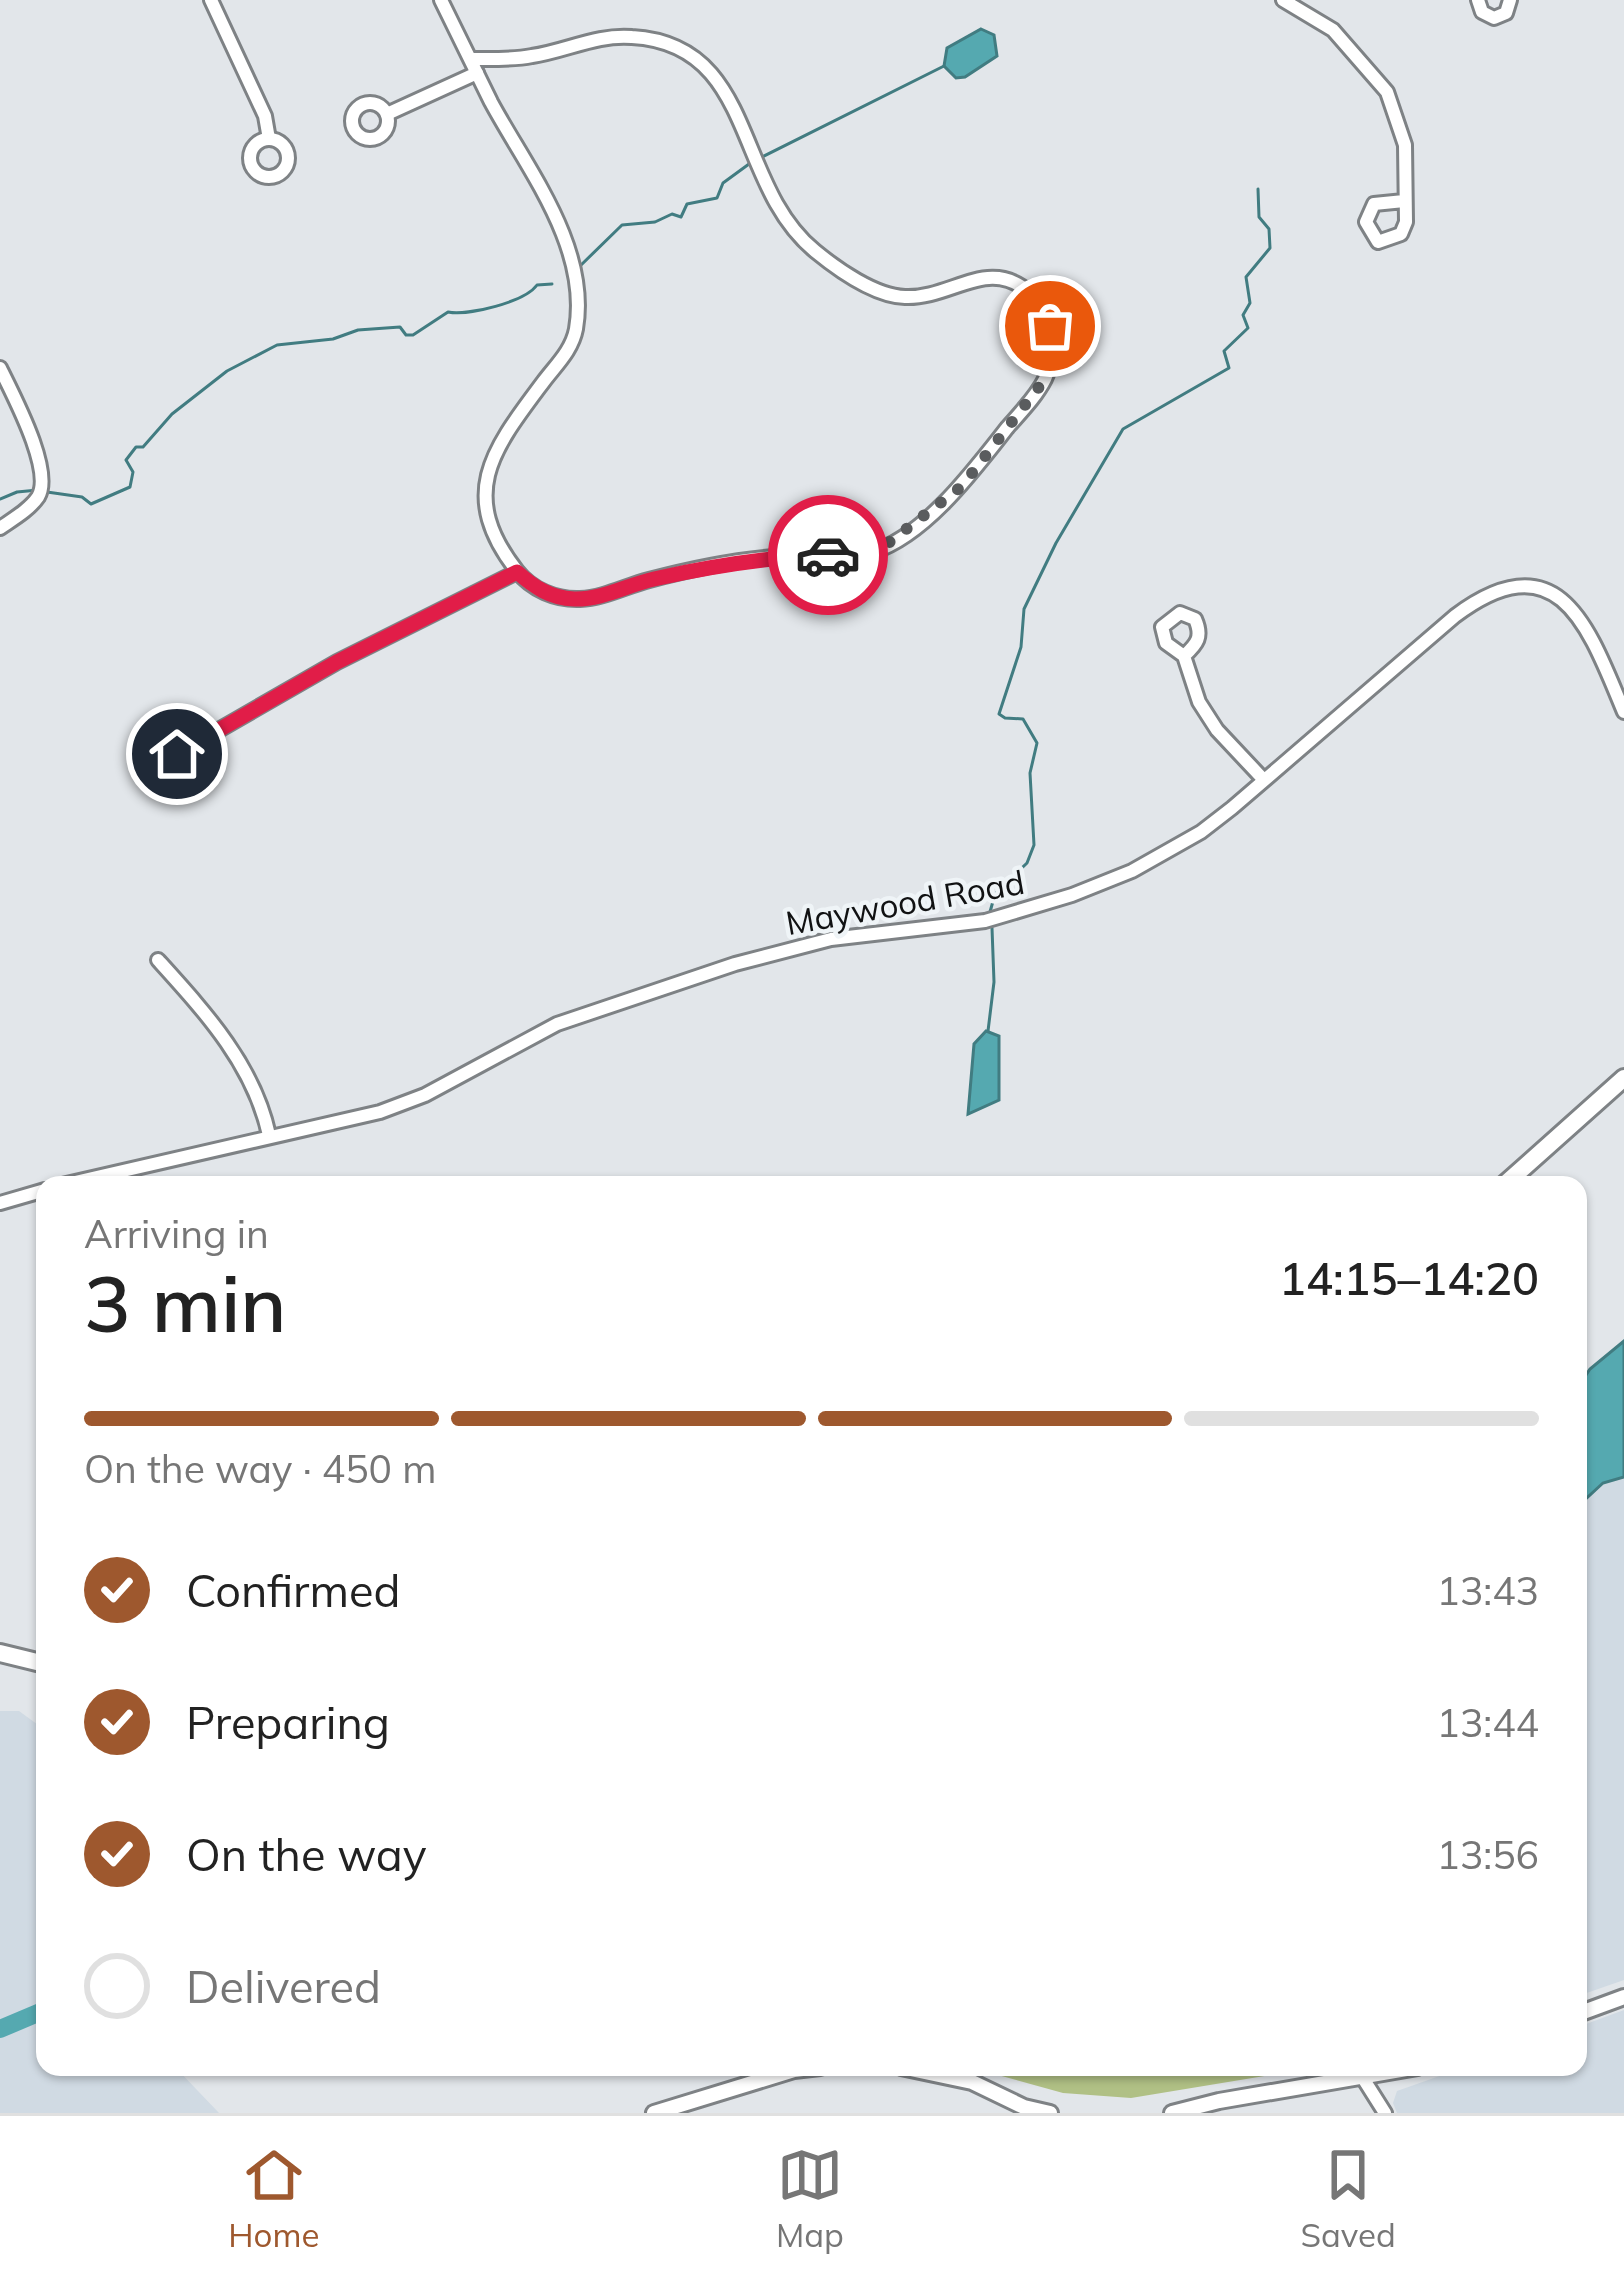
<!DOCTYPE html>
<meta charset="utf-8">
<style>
body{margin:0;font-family:Mulish,sans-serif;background:#f2f2f2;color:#222;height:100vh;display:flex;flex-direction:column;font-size:45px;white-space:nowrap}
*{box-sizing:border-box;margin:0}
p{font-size:39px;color:#767676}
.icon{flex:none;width:66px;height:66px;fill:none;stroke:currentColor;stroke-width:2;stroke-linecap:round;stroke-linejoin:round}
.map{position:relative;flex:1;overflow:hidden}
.side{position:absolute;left:36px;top:1176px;width:1551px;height:900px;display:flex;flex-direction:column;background:#fff;border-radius:24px;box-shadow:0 3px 9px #0004}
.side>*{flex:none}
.pin{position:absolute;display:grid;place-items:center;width:102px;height:102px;color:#fff;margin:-51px;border:6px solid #fff;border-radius:50%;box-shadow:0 3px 12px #0007}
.courier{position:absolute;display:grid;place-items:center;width:120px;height:120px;margin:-60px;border:9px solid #e11d48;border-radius:50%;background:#fff;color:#222;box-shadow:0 3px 15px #0007}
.overview em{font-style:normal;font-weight:600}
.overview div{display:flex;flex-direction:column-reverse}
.overview{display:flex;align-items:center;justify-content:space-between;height:204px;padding:0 48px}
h1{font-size:78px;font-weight:600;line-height:90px}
.bar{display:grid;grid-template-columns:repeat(4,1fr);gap:18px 12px;align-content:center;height:144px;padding:0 48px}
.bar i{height:15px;border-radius:9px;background:#e0e0e0}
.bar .selected{background:#9e582e}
.bar p{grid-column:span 4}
ol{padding:0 48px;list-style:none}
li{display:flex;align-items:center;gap:36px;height:132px}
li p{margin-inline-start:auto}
li .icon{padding:12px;border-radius:50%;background:#9e582e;color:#fff;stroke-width:4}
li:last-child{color:#767676}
li i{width:66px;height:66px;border:6px solid #e0e0e0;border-radius:50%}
.dock{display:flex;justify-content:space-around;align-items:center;height:168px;border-top:3px solid #e0e0e0;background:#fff;font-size:33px;color:#767676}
.dock a{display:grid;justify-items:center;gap:6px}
.dock .selected{color:#9e582e}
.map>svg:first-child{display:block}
.built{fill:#d0dae3}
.green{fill:#b0c085}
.water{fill:#55a9b0;stroke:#417c81;stroke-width:3}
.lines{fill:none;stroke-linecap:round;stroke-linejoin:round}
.stream{stroke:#417c81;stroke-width:3}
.river{stroke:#55a9b0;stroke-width:18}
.minor-casing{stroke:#7e8285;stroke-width:18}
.tertiary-casing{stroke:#7e8285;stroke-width:20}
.secondary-casing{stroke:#7e8285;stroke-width:22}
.minor{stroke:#fff;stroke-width:12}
.tertiary{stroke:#fff;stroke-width:14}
.secondary{stroke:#fff;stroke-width:16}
.done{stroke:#5a5c5e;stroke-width:12;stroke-dasharray:0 21.6}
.route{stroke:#e11d48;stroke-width:15}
.labels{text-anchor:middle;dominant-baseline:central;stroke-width:9;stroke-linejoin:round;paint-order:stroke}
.street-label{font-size:33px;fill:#111213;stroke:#eff4f7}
</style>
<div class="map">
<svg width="1624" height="2113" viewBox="0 0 1624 2113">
<rect width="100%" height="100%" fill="#e2e6ea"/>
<g class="built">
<polygon points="1624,1477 1624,1980 1578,1996 1578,1506 1603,1483"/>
<polygon points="0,1711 19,1711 45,1730 45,2067 175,2067 219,2113 0,2113"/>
<polygon points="1624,2010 1624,2113 1397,2113 1393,2103 1397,2091 1465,2067 1578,2067 1578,2027"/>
</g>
<polygon class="green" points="981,2067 1320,2067 1131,2098 1063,2093 980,2070"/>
<g class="water">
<polygon points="981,29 994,35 997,56 965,77 956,78 944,66 947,48"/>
<polygon points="986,1031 999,1036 999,1100 968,1114 974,1044"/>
<polygon points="1624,1341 1624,1477 1603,1483 1578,1506 1578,1387 1590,1369"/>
</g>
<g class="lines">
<g class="stream">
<polyline points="758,159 944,66"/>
<polyline points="579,267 622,225 655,222 672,214 681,217 687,204 717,198 723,183 749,164"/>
<path d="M 47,492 L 82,497 L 91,504 L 130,487 L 133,472 L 126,460 L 136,447 L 143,447 L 172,414 L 227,371 L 277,345 L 333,339 L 358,330 L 400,327 L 406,335 L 413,335 L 448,312 C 468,316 525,302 537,285 L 552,284"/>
<polyline points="0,499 17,492 38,490"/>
<polyline points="990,912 995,894 1027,863 1034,845 1030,773 1037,743 1023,719 1005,718 999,714 1021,647 1024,609 1056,543 1123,429 1229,368 1224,351 1248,328 1243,315 1250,303 1246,277 1270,248 1269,229 1259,217 1258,189"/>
<polyline points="988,1031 994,982 992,928"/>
</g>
<polyline class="river" points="0,2029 45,2010"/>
<defs>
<g id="minor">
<polyline points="211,0 265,116 269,139"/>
<path d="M 441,0 C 458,34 474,68 491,102 C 527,169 590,247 576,329 C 572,350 557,364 544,381 C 494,448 456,493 517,571 C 532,590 556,600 580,599 C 604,598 626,586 649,580 C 694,568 745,558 791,556 C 816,555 849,560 873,552 C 926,535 974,470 1007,428 C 1020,413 1036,397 1045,379 C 1051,367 1053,352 1052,339 C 1051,322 1043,306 1031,294 C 989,255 952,299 905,297 C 875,296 837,269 815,251 C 733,184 757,44 632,37 C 597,34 566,51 532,56 C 512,60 491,59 470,59"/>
<polyline points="1283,0 1333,30 1387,92 1405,145 1406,222 1401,234 1378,242 1366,222 1374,204 1404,201"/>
<polyline points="1478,0 1482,12 1494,18 1506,13 1510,0"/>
<circle cx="370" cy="121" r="18"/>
<polyline points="387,114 477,73"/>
<circle cx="269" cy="158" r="19"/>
<path d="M 0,368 C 13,395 54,471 38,497 C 29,510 13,519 0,528"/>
<path d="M 1184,656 C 1197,644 1203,637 1195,619 L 1180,613 L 1162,627 L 1166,643 L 1184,656 L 1199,702 L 1217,730 L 1263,779"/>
<polyline points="177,754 337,662 517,572"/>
<path d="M 158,960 C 205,1012 254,1065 269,1135"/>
<path d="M 62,1185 L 380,1112 L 425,1095 L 557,1024 L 735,964 L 831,939 L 985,921 L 1072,895 L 1132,871 L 1201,832 L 1232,808 L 1455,616 C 1559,538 1589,628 1624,712"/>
<polyline points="0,1203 45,1190"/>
<polyline points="1356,2067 1385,2113"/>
</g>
<g id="tertiary">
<polyline points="1578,2014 1624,1997"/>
<polyline points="901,2067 972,2082 1024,2107 1050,2113"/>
<polyline points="654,2113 794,2070 820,2067"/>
<polyline points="1172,2113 1219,2101 1418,2067"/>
</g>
<g id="secondary">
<polyline points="1504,1185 1624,1078"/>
<polyline points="0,1653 45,1664"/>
</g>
</defs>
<use href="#minor" class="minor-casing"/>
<use href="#tertiary" class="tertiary-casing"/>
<use href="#secondary" class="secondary-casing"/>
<use href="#minor" class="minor"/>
<use href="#tertiary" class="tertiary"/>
<use href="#secondary" class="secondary"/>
</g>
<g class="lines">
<polyline class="done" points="828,555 878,551 962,486 1046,378 1052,352 1050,326"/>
<path class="route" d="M 177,754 L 337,662 L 517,572 C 534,587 550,598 574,599 C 602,600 627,585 654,579 C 712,566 769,557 828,555"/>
</g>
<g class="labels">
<g class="street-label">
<text transform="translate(905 902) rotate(-10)">Maywood Road</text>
</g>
</g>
</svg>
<div class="pin" style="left:1050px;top:326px;background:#ea580c"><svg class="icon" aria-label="bag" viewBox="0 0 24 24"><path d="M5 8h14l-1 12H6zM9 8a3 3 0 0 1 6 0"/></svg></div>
<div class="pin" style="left:177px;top:754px;background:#1f2937"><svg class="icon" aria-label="home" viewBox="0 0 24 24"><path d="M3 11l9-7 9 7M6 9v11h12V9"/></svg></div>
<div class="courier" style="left:828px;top:555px"><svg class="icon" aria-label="car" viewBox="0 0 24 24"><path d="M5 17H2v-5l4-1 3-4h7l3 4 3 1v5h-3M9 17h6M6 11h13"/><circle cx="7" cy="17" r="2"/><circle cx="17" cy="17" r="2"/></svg></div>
<section class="side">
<div class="overview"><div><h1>3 min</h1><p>Arriving in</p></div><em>14:15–14:20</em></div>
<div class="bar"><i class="selected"></i><i class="selected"></i><i class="selected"></i><i></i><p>On the way · 450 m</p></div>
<ol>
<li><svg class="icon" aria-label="check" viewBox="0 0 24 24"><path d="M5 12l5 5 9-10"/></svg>Confirmed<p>13:43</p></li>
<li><svg class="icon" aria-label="check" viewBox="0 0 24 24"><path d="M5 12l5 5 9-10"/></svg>Preparing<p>13:44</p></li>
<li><svg class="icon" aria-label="check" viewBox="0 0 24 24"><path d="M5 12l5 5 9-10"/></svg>On the way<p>13:56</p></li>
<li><i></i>Delivered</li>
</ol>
</section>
</div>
<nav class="dock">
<a class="selected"><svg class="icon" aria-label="home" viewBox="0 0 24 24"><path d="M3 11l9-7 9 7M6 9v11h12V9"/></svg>Home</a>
<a><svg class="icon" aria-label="map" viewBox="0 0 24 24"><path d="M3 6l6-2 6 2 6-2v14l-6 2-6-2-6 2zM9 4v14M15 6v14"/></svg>Map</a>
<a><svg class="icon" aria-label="saved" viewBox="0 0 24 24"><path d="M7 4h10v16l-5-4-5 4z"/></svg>Saved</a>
</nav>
